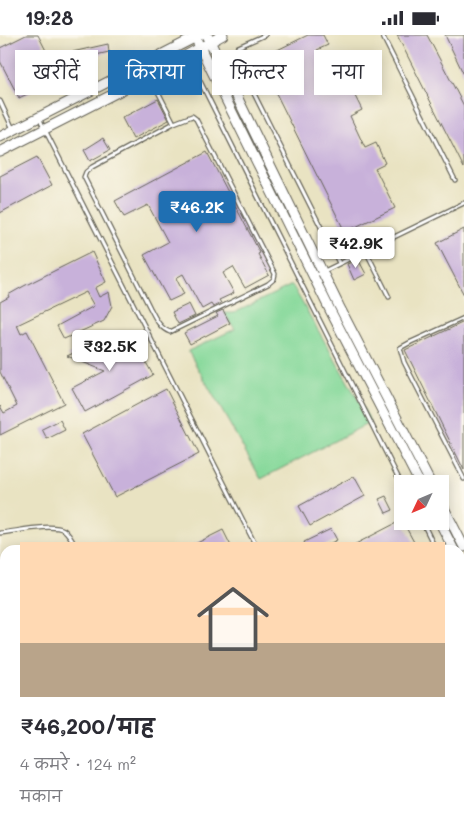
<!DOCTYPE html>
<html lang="hi">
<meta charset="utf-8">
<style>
:root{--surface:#fff;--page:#f7f7f7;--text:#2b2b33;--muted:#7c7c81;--accent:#1f6fb2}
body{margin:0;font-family:Mali,"Playpen Sans Deva",sans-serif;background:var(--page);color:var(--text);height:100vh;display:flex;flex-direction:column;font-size:19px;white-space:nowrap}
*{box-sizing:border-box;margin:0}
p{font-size:16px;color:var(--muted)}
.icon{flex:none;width:28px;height:28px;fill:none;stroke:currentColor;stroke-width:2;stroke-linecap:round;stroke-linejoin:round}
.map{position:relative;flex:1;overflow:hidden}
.sheet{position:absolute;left:0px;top:510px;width:465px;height:276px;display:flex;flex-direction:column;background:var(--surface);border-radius:15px 15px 0 0;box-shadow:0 2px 12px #0003}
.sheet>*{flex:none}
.hud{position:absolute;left:15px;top:15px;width:435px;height:45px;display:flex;gap:10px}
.needle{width:32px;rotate:226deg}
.tools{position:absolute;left:394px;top:440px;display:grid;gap:10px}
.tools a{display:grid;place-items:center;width:55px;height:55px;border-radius:0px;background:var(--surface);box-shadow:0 2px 12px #0003;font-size:25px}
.price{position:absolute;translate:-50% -42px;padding:0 11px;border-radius:5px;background:#fff;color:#222;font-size:16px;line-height:32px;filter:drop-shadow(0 1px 2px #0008)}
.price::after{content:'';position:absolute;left:50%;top:30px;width:15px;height:11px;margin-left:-8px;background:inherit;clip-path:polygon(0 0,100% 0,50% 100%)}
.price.on{background:var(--accent);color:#fff}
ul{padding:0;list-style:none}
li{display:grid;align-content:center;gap:10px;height:265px;padding:0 20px}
li span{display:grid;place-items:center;height:155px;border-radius:0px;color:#555}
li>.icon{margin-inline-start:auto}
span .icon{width:90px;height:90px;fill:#fffc;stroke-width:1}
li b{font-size:21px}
.chip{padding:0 18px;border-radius:0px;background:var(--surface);box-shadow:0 2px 12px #0003;font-size:18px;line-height:45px}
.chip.on{background:var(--accent);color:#fff}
.status{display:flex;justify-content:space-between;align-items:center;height:35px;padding:0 25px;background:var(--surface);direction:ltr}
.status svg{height:14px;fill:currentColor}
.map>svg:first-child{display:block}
.green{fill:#84d899;stroke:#507a5a}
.building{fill:#c8b1da}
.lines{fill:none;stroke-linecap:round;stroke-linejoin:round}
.service-casing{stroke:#646256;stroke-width:5.5}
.tertiary-casing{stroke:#646256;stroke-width:11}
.service{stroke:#fff;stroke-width:3}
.tertiary{stroke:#fff;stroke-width:9}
</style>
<div class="status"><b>19:28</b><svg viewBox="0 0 49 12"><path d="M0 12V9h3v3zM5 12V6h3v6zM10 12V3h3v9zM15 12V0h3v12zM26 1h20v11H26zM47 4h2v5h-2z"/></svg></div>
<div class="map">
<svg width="464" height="786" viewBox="0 0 464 786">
<rect width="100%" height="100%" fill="#fbf7ec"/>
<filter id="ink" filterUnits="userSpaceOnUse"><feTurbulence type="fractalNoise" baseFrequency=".02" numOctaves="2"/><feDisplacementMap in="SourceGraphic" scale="10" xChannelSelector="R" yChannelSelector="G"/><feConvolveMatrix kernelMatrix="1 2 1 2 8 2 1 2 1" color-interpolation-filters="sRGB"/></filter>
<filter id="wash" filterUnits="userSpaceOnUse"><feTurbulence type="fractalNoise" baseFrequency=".0096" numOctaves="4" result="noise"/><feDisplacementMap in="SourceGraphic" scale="20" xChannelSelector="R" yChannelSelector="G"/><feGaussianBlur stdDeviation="1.12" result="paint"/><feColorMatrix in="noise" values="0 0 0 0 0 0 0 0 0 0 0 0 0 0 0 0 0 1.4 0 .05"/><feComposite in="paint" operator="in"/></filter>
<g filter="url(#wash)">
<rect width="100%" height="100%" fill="#e9e3c2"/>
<path class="green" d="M 292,250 L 371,387 L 261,444 L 188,316 L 235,294 L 224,278 L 234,278 Z"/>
<g id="blocks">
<path class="building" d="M 26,0 L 38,0 L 60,43 L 19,63 L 0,26 L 0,13 Z
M 308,0 L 323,0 L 328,10 L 317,15 L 328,37 L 340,31 L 362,75 L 350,81 L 365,113 L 376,108 L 385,128 L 375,133 L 395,173 L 345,197 L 259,24 Z
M 397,0 L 427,0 L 464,71 L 464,133 Z
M 445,0 L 464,0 L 464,40 Z
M 108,9 L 109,17 L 64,27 L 63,19 Z
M 158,64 L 169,85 L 133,104 L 122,83 Z
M 103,103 L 110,115 L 90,126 L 84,115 Z
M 207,117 L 260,218 L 258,219 L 269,240 L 245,253 L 233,232 L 223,238 L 234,258 L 219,265 L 221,268 L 213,272 L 211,269 L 202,274 L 183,239 L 176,243 L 184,259 L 169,266 L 144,220 L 168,207 L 148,170 L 124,182 L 115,166 Z
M 37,122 L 52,150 L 0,178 L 0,141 Z
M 464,194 L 464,260 L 437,208 Z
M 92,217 L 106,247 L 95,253 L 99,262 L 109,257 L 112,271 L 104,286 L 64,304 L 57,291 L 94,271 L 86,257 L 17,290 L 21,299 L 27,296 L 64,368 L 0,400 L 0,371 L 4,378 L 17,371 L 0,337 L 0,267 L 9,262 L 8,260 L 24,251 Z
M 358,224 L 366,239 L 354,245 L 347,229 Z
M 189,269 L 195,281 L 178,289 L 172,277 Z
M 223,275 L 230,288 L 190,309 L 184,298 L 218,281 L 216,278 Z
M 464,287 L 464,435 L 405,315 Z
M 104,304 L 138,313 L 153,340 L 85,377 L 72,353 L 105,336 L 67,321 Z
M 166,354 L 199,419 L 115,462 L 82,399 Z
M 60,385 L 65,395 L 47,404 L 42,394 Z
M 354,441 L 365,461 L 310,491 L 299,471 Z
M 386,461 L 393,475 L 386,478 L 379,464 Z
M 402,485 L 415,509 L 403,515 L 344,515 Z
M 331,494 L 337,505 L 316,515 L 308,515 L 304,507 Z
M 223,495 L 233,515 L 183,515 Z"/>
</g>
</g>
<g filter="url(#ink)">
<use href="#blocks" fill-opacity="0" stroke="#646256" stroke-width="1"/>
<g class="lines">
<defs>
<path id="service" d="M 265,0 L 238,12 L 234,19 L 339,228
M 382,0 L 455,145
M 187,20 L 402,450
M 150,41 L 174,88
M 0,66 L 13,94
M 192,81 L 196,84 L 275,239 L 274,244 L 268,249 L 170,297 C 159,293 155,282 150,273 L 84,142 L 86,137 L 92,132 L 174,88 Z
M 39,83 L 258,515
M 366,216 L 389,262
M 314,241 L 464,168
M 464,283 L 411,307 L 400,313 L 404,327 L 464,444
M 422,486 L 436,515
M 0,498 C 15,497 51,488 64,495 C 70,499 74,509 77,515
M 205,781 L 205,786"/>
<path id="tertiary" d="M 194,0 L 330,275 L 420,449
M 207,0 L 339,271 L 431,449
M 0,102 L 200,0
M 0,117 L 149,41 L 223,0
M 440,465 L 464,512
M 439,486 L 454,515
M 460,527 L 464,535
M 460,556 L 464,554
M 460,571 L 464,569
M 0,700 L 5,700
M 0,717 L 5,717"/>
</defs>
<use href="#service" class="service-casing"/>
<use href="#tertiary" class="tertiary-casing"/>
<use href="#service" class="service"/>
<use href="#tertiary" class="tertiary"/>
</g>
</g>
</svg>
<div class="tools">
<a><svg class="needle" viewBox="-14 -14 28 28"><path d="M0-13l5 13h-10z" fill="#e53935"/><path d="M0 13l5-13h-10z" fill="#7c7c81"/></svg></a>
</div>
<b class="price on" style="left:197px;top:198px">₹46.2K</b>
<b class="price" style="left:356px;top:234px">₹42.9K</b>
<b class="price" style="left:110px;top:337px">₹32.5K</b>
<div class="hud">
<a class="chip">खरीदें</a>
<a class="chip on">किराया</a>
<a class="chip">फ़िल्टर</a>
<a class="chip">नया</a>
</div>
<section class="sheet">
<ul>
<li><span style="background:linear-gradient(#ffd9b3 65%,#b9a48a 0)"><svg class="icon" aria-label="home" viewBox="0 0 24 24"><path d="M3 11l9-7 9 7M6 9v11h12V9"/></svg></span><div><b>₹46,200/माह</b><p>4 कमरे · 124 m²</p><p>मकान</p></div></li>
</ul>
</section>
</div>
